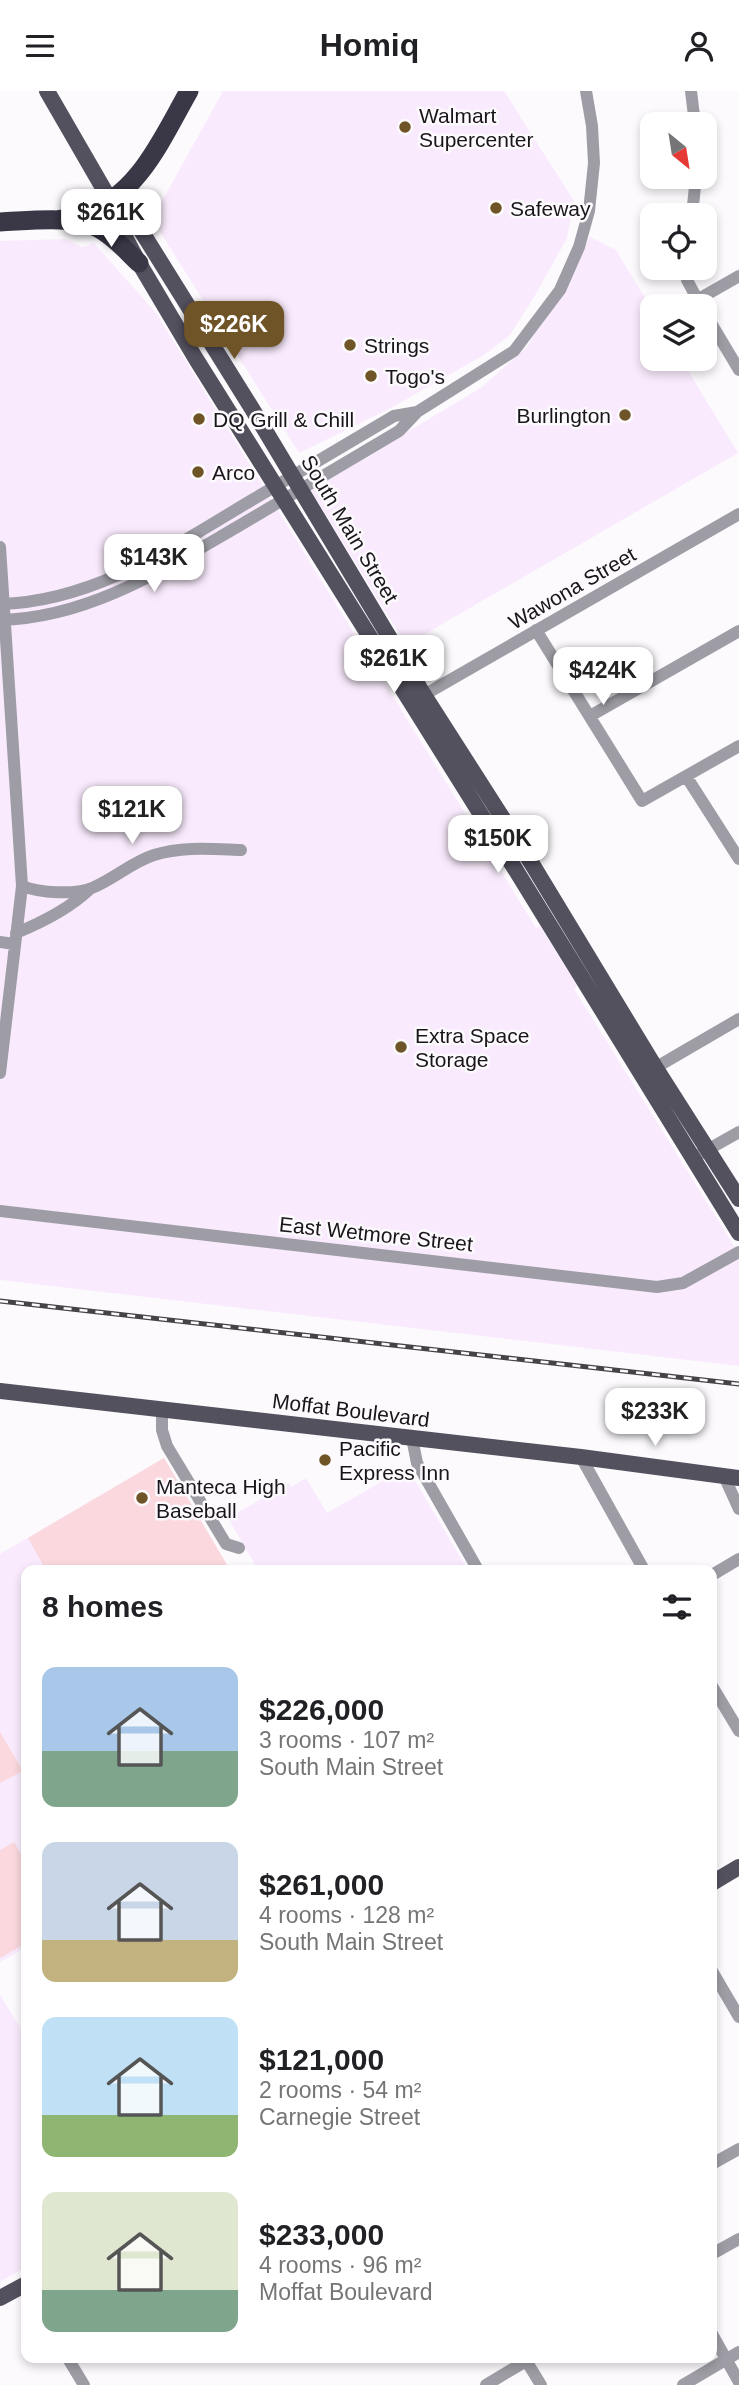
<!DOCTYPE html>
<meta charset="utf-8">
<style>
:root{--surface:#fff;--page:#f6f6f6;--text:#202124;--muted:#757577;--accent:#6e5426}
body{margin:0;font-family:Helvetica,sans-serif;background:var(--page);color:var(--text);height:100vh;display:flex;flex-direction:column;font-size:26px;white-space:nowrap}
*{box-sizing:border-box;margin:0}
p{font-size:23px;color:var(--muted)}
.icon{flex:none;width:38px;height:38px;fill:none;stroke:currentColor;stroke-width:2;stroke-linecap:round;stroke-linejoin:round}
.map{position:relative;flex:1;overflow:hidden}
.side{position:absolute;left:21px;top:1474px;width:696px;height:798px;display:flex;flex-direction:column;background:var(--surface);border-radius:14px;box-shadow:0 4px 10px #0003}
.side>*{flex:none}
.needle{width:46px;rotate:150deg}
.controls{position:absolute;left:640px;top:21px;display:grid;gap:14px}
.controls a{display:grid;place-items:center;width:77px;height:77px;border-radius:14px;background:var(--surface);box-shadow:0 4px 10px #0003;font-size:35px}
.price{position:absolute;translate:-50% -60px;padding:0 16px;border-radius:14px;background:#fff;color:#222;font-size:23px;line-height:46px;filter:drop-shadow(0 2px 4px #0008)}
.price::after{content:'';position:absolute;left:50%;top:42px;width:21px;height:16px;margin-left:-10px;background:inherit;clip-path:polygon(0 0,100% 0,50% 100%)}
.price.current{background:var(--accent);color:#fff}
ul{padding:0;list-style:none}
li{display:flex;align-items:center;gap:21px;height:175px;padding:0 21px}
li span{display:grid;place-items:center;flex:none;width:196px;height:140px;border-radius:14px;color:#555}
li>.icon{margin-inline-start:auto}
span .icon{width:84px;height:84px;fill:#fffc;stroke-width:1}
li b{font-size:30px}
h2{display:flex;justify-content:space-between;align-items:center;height:84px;padding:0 21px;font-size:30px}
header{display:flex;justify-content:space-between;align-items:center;height:91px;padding:0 21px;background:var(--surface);font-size:32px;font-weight:700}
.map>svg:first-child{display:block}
.built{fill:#f9ebfd}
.green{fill:#fad8dd}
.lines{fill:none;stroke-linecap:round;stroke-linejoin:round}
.minor{stroke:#9e9da5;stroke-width:12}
.major{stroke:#54515f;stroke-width:16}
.highway{stroke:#3a3746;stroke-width:19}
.rail-casing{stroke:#464247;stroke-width:5}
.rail{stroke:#fcfafd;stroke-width:2.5;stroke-dasharray:8;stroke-linecap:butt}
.poi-dot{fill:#6e5426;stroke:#fcfafd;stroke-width:2.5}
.labels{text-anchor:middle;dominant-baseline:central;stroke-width:5;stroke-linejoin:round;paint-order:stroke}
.poi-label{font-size:21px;fill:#1a151b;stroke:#fcfafd;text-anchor:start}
.street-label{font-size:21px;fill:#1a151b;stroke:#fcfafd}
</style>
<header><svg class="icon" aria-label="menu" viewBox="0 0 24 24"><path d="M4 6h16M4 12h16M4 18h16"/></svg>Homiq<svg class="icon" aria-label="person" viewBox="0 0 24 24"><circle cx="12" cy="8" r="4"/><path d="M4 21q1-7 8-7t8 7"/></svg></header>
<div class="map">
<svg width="739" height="2294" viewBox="0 0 739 2294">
<rect width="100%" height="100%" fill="#fcfafd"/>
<path class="built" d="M 223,0 L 504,0 L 574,110 L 567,147 L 533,208 L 510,244 L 484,264 L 389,318 L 299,362 L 152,128 Z
M 590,146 L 616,159 L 653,220 L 653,268 L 681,268 L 738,362 L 406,554 L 311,399 L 482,296 L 527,256 Z
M 65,148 L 82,156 L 94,152 L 156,222 L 536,837 L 540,835 L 577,895 L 574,898 L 739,1163 L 739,1275 L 0,1189 L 0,150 Z
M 164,1367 L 230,1479 L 26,1479 L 26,1856 L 0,1871 L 0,1463 Z
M 407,1376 L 468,1479 L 258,1479 L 228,1427 L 289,1392 L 291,1396 L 306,1387 L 327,1422 Z
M 0,1904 L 26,1946 L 26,2176 L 0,2191 Z"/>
<path class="green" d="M 164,1367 L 230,1479 L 46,1479 L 28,1447 Z
M 0,1641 L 23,1680 L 0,1692 Z
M 14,1751 L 26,1772 L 26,1852 L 0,1867 L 0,1759 Z"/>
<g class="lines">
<path class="minor" d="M 691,0 L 695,33
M 692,124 L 696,86
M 685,177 L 687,189 L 701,215
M 697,209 L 739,185
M 705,222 L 739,279
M 0,456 L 22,795 L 0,982
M 0,513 C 93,511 175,455 252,409 C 299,381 346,353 394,325 L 417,321
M 0,529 C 88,527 163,479 237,436 C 291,404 345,372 399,340 L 417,321 L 514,260 L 560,199 L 579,156 L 589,120 L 594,72 L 592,35 L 586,0
M 536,539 L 642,710 L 739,655
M 424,604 L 739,423
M 590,625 L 739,540
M 686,685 L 739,768
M 22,795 C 40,802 74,804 92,797 C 114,788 132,771 154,764 C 182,755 213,758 241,759
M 16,842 C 43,831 69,818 90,798
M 0,851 L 14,853
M 648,981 L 739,928
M 700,1063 L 739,1041
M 0,1120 L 657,1196 L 683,1192 L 739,1161
M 162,1318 L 162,1339 L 167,1355 L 226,1453 L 239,1457
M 412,1347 L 417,1372 L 478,1479
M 581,1366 L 644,1479
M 724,1385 L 739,1418
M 712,1484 L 739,1468
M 712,1595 L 739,1640
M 712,1880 L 739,1926
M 712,2073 L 739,2058
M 712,2163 L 739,2148
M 712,2243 L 739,2291
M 67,2266 L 84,2294
M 524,2266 L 541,2294
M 486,2294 L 526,2270
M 683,2294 L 739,2261"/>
<path class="major" d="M 47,0 L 110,109 L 114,126 L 139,172 L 196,268 L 517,781 L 739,1142
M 110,109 L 127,117 L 251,316 L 424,604 L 532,773 L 655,976 L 739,1108
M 0,1300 L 581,1366 L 739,1387
M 712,1792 L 739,1776
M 0,2207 L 26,2193"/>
<path class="highway" d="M 57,129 C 66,127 75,126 84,123 C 139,104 162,47 189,0
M 0,131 C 28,130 73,124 98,137 C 114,145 126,160 139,172"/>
<defs>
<path id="rail" d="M 0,1210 L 739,1293"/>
</defs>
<use href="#rail" class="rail-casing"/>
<use href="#rail" class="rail"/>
</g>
<g class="poi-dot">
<circle cx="405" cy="36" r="7"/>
<circle cx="496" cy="117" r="7"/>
<circle cx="350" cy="254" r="7"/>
<circle cx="371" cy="285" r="7"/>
<circle cx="625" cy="324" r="7"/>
<circle cx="199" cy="328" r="7"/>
<circle cx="198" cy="381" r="7"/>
<circle cx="401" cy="956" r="7"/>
<circle cx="325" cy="1369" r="7"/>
<circle cx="142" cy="1407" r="7"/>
</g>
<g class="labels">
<g class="poi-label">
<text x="419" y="24">Walmart<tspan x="419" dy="24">Supercenter</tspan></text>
<text x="510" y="117">Safeway</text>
<text x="364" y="254">Strings</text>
<text x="385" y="285">Togo's</text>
<text x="611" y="324" text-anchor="end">Burlington</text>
<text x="213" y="328">DQ Grill &amp; Chill</text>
<text x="212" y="381">Arco</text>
<text x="415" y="944">Extra Space<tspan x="415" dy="24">Storage</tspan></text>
<text x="339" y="1357">Pacific<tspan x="339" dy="24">Express Inn</tspan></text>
<text x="156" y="1395">Manteca High<tspan x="156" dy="24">Baseball</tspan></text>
</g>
<g class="street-label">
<text transform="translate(350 438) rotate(59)">South Main Street</text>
<text transform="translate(572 497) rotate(-30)">Wawona Street</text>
<text transform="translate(376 1143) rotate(6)">East Wetmore Street</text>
<text transform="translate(351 1319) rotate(7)">Moffat Boulevard</text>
</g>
</g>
</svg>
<div class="controls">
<a><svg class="needle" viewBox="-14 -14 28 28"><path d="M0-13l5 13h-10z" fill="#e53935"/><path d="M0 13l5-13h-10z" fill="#757577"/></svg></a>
<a><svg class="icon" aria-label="locate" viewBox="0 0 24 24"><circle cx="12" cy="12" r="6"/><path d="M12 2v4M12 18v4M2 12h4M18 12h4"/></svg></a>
<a><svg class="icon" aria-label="layers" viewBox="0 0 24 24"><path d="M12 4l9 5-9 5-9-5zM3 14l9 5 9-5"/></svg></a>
</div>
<b class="price" style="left:111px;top:158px">$261K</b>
<b class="price current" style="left:234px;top:270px">$226K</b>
<b class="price" style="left:154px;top:503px">$143K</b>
<b class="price" style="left:394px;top:604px">$261K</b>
<b class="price" style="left:603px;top:616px">$424K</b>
<b class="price" style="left:132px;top:755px">$121K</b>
<b class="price" style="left:498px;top:784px">$150K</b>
<b class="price" style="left:655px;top:1357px">$233K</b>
<section class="side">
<h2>8 homes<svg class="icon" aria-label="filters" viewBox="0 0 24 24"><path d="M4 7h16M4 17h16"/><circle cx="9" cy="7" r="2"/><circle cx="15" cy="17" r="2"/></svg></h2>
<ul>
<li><span style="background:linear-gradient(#a9c7e8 60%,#7fa58c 0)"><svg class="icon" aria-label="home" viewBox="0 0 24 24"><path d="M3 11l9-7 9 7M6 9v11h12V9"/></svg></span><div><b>$226,000</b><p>3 rooms · 107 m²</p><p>South Main Street</p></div></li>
<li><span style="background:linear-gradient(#c9d6e8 70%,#c2b280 0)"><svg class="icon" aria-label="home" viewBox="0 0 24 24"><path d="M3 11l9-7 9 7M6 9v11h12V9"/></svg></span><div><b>$261,000</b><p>4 rooms · 128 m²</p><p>South Main Street</p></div></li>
<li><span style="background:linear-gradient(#bfe0f5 70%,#8fb573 0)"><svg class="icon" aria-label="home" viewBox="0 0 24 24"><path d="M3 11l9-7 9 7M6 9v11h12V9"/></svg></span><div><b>$121,000</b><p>2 rooms · 54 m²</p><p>Carnegie Street</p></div></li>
<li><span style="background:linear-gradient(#dfe7d0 70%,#7fa58c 0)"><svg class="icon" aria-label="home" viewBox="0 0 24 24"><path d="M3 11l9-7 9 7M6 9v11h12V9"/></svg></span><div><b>$233,000</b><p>4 rooms · 96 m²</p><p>Moffat Boulevard</p></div></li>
</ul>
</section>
</div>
